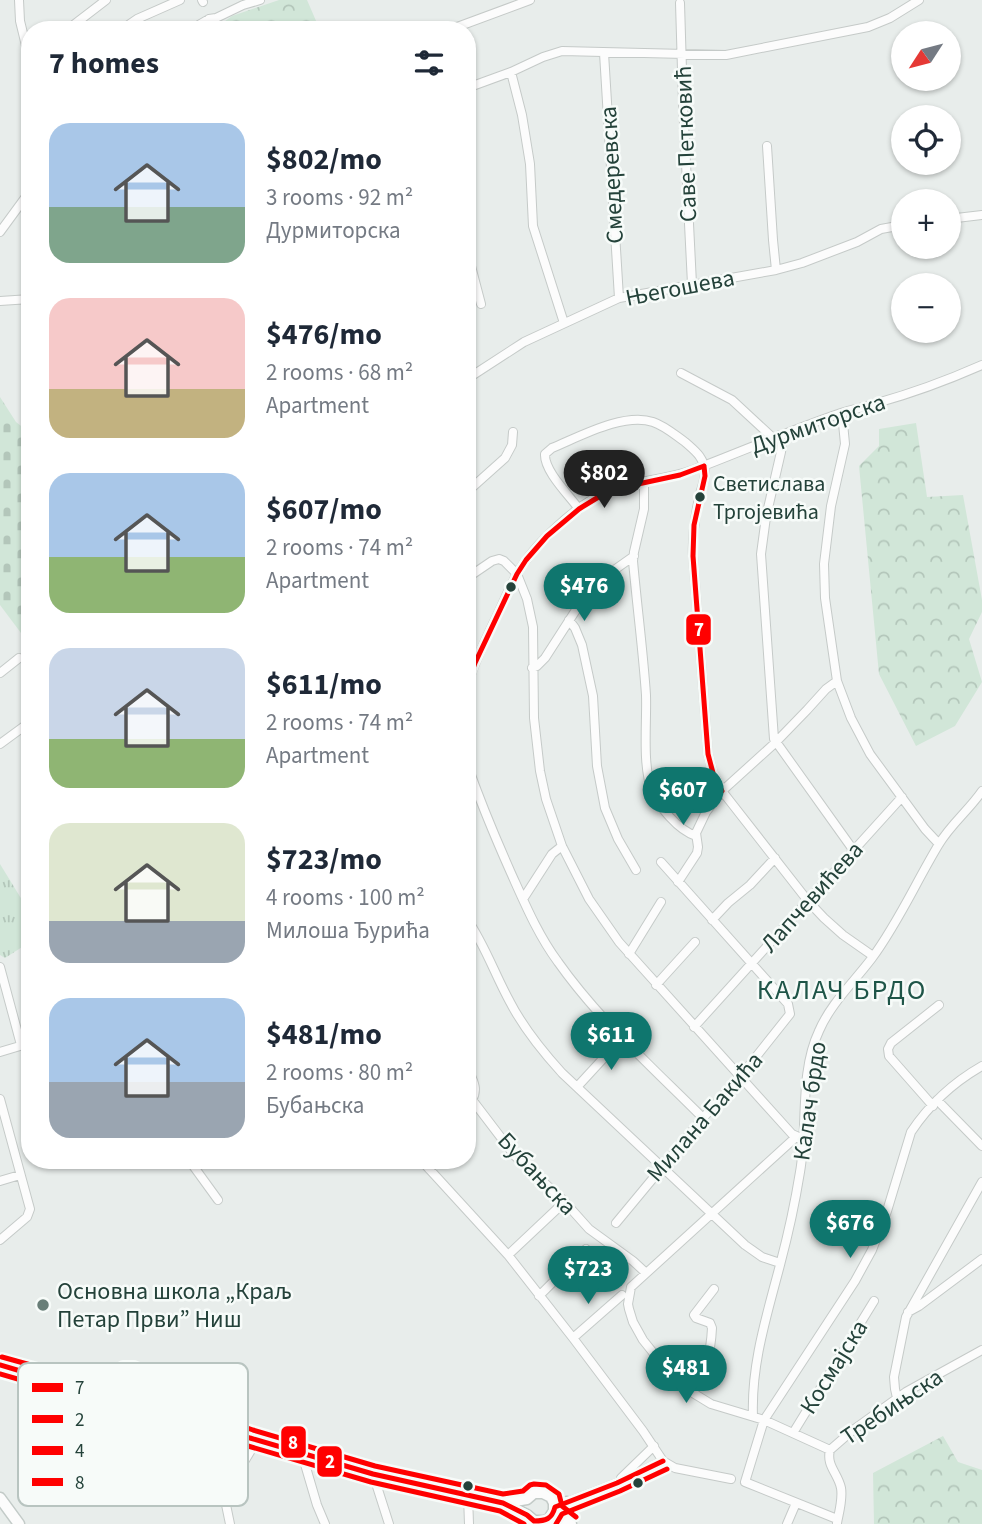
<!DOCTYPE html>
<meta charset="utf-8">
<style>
:root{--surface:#fff;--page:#f2f2f3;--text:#1f2937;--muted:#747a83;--accent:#0f766e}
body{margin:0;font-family:"Source Sans 3",sans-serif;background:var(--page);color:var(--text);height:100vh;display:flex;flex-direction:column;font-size:26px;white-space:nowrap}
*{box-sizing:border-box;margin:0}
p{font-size:23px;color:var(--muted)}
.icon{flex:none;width:38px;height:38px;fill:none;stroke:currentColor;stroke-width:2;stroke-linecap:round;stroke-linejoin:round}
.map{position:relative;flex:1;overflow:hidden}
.sheet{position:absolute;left:21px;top:21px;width:455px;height:1148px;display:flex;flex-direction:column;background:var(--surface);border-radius:28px;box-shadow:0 2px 5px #0004}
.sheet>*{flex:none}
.needle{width:46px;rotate:234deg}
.tools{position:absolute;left:891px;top:21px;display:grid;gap:14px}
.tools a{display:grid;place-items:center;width:70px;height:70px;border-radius:50%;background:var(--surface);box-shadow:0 2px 5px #0004;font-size:35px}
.price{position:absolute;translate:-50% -60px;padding:0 16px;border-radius:24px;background:var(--accent);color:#fff;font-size:23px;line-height:46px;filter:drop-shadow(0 2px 4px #0008)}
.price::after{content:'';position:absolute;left:50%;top:42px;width:21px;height:16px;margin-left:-10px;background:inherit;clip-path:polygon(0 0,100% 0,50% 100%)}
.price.current{background:#222;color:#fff}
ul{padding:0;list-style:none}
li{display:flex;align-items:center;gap:21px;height:175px;padding:0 28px}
li span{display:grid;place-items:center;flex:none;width:196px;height:140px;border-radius:21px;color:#555}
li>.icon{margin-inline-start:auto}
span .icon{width:84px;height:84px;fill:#fffc;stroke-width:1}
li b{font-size:30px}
h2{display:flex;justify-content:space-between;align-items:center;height:84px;padding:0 28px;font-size:30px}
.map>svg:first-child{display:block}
.grass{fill:url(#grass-tufts)}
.forest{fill:url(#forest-crowns)}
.cemetery{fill:url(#cemetery-stones)}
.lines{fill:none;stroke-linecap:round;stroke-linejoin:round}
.street-casing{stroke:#c5cac8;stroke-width:10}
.secondary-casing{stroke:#c3cbc8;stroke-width:13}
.street{stroke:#fcfcfc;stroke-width:8}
.secondary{stroke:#fcfcfc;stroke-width:10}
.bus-1-casing{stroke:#f7fbf9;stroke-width:10}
.bus-2-casing{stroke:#f7fbf9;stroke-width:10}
.bus-3-casing{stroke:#f7fbf9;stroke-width:10}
.bus-4-casing{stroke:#f7fbf9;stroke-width:10}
.bus-1{stroke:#f00;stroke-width:5}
.bus-2{stroke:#f00;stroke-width:5}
.bus-3{stroke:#f00;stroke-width:5}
.bus-4{stroke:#f00;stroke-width:5}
.bus-dot{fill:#24423a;stroke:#f7fbf9;stroke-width:2.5}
.poi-dot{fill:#697e78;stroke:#f7fbf9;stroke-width:2.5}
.labels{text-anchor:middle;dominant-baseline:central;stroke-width:5;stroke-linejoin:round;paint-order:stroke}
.bus-label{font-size:22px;fill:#24423a;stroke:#f7fbf9;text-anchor:start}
.street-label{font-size:24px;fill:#24423a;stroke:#f7fbf9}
.poi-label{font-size:24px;fill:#24423a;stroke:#f7fbf9;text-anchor:start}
.quarter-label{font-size:28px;letter-spacing:2px;fill:#1f5548;stroke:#f7fbf9}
.key{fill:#f7fbf9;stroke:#b8c4c0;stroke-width:2}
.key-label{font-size:19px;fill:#24423a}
.line-badge{stroke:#f7fbf9;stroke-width:2.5}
.badge-label{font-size:19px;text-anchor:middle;font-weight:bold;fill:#fff}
</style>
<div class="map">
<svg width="982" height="1524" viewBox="0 0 982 1524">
<defs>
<pattern id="grass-tufts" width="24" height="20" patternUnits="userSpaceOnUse" patternTransform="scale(1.75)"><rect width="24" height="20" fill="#d1e6d8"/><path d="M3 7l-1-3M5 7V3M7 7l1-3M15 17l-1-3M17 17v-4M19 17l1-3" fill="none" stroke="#b3c6ba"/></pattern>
<pattern id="forest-crowns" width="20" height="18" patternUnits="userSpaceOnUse" patternTransform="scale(1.75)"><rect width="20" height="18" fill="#d1e6d8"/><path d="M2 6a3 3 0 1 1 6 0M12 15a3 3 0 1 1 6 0" fill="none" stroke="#b3c6ba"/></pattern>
<pattern id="cemetery-stones" width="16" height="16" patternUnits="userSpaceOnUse" patternTransform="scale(1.75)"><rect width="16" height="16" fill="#d1e6d8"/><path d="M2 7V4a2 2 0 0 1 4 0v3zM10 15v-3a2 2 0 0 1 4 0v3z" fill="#b3c6ba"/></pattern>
</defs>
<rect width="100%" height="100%" fill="#e8edeb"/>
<path class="grass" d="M 0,864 L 30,913 L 30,942 L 5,958 L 0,955 Z"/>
<path class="forest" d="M 279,0 L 307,0 L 320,30 L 218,30 L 217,27 L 232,16 Z
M 916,423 L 927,497 L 963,495 L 982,600 L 982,612 L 969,639 L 982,682 L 955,726 L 916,746 L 879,674 L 859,466 L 879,446 L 879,429 Z
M 943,1436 L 958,1462 L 982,1470 L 982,1524 L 874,1524 L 873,1473 Z"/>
<path class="cemetery" d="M 0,397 L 16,422 L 30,433 L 30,645 L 0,605 Z"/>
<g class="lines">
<defs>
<path id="street" d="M 19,0 L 20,21 L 30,62
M 202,0 L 203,2
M 680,3 L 683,103 L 692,284
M 67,30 L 106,0
M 121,30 L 137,19 L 180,0
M 190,30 L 209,19 L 216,18 L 243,5 L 260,0
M 208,30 L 209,19
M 449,30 L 530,0
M 604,53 L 619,298
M 511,72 L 522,115 L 530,164 L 533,226 L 564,323
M 467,88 L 511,72 L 543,57 L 562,51 L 726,55 L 868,27 L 890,18 L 919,0
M 767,146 L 773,240 L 776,270
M 948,219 L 982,215
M 0,232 L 30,191
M 467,251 L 481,304
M 0,301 L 30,299
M 681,373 L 732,400 L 773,438
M 467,379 L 524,342 L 619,298 L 776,270 L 802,263 L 857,242 L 881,229 L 903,225
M 842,413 L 845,444 L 831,506 L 824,564 L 825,598 L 837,681 L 851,718 L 870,754 L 925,829 L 939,844
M 780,435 L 782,445 L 781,452 L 766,517 L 761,554 L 774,739 L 854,851
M 644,482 L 644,509 L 634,552 L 633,561 C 637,606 643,650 646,695 C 647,722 642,766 652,790 C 659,807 678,830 696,836
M 467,492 L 505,458 L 512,445 L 513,432
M 579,509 C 569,495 544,471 545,454 L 552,448 C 579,437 624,412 653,422 C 665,426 675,435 685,442 C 695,451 704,457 705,472 C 705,481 701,489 699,498 C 695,517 692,536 693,556 L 708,754 L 713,773 L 722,791 L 808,901 L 824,918 L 843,935 L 873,956
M 467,578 L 492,561 L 499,559 L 504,561 L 517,574 L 527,599 L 533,627 L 534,718 L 540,771 L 546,799 L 562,846 L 589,899 L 619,942 L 792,1134 L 803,1139
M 569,620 L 575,628 L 582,645 L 593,696 L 597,766 L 605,808 L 618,839 L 636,870
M 532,668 L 537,666 L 545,658 L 583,599 L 610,573 L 634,556
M 0,673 L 19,658
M 467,686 C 474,663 484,643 494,622 C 502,606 508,590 517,574 C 534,544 578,503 611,490 C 637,480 666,480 693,470 C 743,451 791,430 841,413 C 853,409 865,407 877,403 C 913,393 948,380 982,365
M 0,744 L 30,722
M 467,764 C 480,801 495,837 511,873 C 525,904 538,935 558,962 C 599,1020 653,1068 703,1118
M 678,882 L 697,853 L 698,847 L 696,833 L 706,812 L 722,791 L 775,743 L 807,710 L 826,689 L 837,681
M 523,899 L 552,854 L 562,846
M 467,919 C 485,945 495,975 510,1002 C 524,1029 542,1051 562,1073 L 745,1245 L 762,1257 L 780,1263
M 712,920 L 728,903 L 750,885 L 775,858
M 629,954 L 661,902
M 0,967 L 21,1045
M 656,985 L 695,942
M 694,1027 L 902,797
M 0,1052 L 30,1043
M 467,1067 C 472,1079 479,1088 472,1100
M 577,1087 L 623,1037
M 467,1093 L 515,1156 L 563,1200 L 589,1229 L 633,1261 L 646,1273
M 0,1099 L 30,1209 L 27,1217 L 0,1240
M 937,1100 L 982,1146
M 933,1106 L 889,1056 L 888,1049 L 891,1043 L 939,1005
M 467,1135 L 468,1135
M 796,1137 L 631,1287 L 628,1304 L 629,1309 L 633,1322 L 643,1340 L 663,1365 L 693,1393 L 711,1404 L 764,1420 L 830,1450
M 189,1160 L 218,1200
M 421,1160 L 508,1255 L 573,1338 L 643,1431 L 663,1461 L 675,1468 L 731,1479
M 429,1169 L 439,1160
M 0,1181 L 20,1175
M 616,1223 L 703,1118 L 740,1077 L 790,1014 L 788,1004 L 661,862
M 508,1255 L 558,1208
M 539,1296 L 586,1249
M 908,1312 L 919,1306 L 982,1259
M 573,1338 L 622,1295
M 693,1393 C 705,1374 711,1350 712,1328 L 710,1323 L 696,1318 L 694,1315 L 714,1289
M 897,1398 L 895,1389 L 894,1377 L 906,1317 L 982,1182
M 753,1416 C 751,1364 767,1315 780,1265 C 788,1235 795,1203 800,1172 C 808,1127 799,1073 819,1031 C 831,1003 854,982 872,958 C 898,923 916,882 939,844 C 951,824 969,810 982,791
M 793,1433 L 874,1301
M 302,1454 L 317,1505 L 325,1524
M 373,1474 L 389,1524
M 621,1478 L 654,1446
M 468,1495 L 469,1524
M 555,1507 L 617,1483 L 663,1461
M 837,1519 L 745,1482 L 764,1420 L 855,1281 L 872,1250 L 887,1211 L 911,1132 C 929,1105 954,1082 982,1066
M 837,1523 C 839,1512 843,1499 841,1488 C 838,1473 826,1466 830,1450 L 853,1430 L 906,1392 L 982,1350
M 230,1524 L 224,1495 L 250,1452 L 254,1440
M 787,1524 L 796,1503"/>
<path id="secondary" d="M 0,1365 L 54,1381 L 87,1387 L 113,1394
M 87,1387 L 115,1380 L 119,1376 L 125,1373 L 132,1372 L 142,1378 L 146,1388 L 164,1404 L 199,1420 L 250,1438 L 373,1474 L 503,1503 L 527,1515 L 534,1521 L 544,1521 L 549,1519 L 571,1524
M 112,1390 L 115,1398 L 124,1405 L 132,1405 L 140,1402 L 164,1404
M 0,1498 L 19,1524
M 503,1503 L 527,1499 L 534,1493 L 543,1493 L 551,1497 L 554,1503 L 554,1511 L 549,1519
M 566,1520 L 565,1511 L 567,1502"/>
</defs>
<use href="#street" class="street-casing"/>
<use href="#secondary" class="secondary-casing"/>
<use href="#street" class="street"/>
<use href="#secondary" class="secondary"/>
<defs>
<path id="bus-1" d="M 704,466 L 705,476 L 694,525 L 693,556 L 708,754 L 713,773 L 722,791
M 467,685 L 475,663 L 517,574 L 526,560 L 547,536 L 579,509 L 610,490 L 680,475 L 704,466"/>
<path id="bus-2" d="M 0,1365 L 54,1381 L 87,1387 L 115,1380 L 125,1373 L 132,1372 L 142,1378 L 146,1388 L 164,1404 L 199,1420 L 250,1438 L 373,1474 L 503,1503 L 527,1515 L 534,1521 C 546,1521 552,1519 555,1507 L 617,1483 L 663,1461
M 83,1386 L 113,1394 L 117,1400 L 123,1405 L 150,1402 L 172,1407"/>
<path id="bus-3" d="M 0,1374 L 52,1389 L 86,1396 L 118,1388 L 130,1381 L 135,1384 L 140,1394 L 159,1411 L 196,1428 L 248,1446 L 371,1482 L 500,1511 L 524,1524
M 81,1394 L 107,1402 L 114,1410 L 121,1413 L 146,1411 L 169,1415
M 556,1524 L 562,1514 L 620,1491 L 667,1469"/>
<path id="bus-4" d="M 2,1357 L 56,1372 L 89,1378 L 115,1386 L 126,1396 L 140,1393 L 166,1396 L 202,1412 L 253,1430 L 375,1466 L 503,1494 L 523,1491 L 530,1485 L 534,1484 L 546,1485 L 559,1494 L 562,1506 L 576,1517
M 84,1378 L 104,1375 L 123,1365 L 134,1365 L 144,1369 L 154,1385 L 174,1399"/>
</defs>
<use href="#bus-1" class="bus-1-casing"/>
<use href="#bus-2" class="bus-2-casing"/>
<use href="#bus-3" class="bus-3-casing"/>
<use href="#bus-4" class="bus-4-casing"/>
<use href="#bus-1" class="bus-1"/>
<use href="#bus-2" class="bus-2"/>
<use href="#bus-3" class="bus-3"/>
<use href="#bus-4" class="bus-4"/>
</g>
<g class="bus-dot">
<circle cx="700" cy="497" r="6"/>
<circle cx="511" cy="587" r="6"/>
<circle cx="638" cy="1483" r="6"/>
<circle cx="468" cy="1486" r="6"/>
</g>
<circle class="poi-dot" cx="43" cy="1305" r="7"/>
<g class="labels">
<g class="bus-label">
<text x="713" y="484">Светислава<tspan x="713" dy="28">Тргојевића</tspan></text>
</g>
<g class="street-label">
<text transform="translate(686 144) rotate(-92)">Саве Петковић</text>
<text transform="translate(612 175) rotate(-93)">Смедеревска</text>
<text transform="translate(680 288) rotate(-11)">Његошева</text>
<text transform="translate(818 424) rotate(-19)">Дурмиторска</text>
<text transform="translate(812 897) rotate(-48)">Лапчевићева</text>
<text transform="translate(810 1101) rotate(-82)">Калач брдо</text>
<text transform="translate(705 1117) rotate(-49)">Милана Бакића</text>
<text transform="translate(537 1174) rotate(47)">Бубањска</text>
<text transform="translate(834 1367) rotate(-58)">Космајска</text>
<text transform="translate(892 1407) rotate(-34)">Требињска</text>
</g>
<g class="poi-label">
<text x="57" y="1291">Основна школа „Краљ<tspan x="57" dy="28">Петар Први” Ниш</tspan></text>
</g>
<g class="quarter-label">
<text x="842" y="990">КАЛАЧ БРДО</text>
</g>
</g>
<rect x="18" y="1363" width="230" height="143" rx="10" class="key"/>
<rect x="32" y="1383" width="31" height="9" fill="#f00"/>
<rect x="32" y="1415" width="31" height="8" fill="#f00"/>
<rect x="32" y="1446" width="31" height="9" fill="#f00"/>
<rect x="32" y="1478" width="31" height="8" fill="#f00"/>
<g class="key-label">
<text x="75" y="1394">7</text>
<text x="75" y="1426">2</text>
<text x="75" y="1457">4</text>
<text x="75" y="1489">8</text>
</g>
<g class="line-badge">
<rect x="685" y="613" width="27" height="33" rx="7" fill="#f00"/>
<rect x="280" y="1425" width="27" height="34" rx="7" fill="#f00"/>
<rect x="316" y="1445" width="27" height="33" rx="7" fill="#f00"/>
</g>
<g class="badge-label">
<text x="699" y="636">7</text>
<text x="293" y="1449">8</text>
<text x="330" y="1468">2</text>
</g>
</svg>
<div class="tools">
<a><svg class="needle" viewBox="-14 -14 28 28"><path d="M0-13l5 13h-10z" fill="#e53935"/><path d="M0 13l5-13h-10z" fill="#747a83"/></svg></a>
<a><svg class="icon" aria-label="locate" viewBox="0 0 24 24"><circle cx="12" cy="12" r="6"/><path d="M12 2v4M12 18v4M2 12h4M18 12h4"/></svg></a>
<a>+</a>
<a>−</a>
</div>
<b class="price current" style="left:604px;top:510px">$802</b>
<b class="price" style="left:584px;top:623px">$476</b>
<b class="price" style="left:683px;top:827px">$607</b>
<b class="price" style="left:611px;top:1072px">$611</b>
<b class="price" style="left:850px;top:1260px">$676</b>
<b class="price" style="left:588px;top:1306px">$723</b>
<b class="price" style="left:686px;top:1405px">$481</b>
<section class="sheet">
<h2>7 homes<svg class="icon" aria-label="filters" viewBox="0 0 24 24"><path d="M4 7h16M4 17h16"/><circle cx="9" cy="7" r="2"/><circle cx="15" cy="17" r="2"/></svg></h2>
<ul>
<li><span style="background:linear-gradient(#a9c7e8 60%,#7fa58c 0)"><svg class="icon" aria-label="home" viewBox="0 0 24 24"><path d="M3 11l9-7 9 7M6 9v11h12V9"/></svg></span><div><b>$802/mo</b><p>3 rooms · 92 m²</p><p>Дурмиторска</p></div></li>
<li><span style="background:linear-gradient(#f6c9c9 65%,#c2b280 0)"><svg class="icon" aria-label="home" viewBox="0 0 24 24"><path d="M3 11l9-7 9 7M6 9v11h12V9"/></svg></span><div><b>$476/mo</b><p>2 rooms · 68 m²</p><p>Apartment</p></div></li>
<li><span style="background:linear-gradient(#a9c7e8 60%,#8fb573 0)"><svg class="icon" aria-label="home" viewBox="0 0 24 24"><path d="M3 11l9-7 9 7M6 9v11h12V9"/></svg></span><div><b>$607/mo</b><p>2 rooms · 74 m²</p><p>Apartment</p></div></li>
<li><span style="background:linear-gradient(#c9d6e8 65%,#8fb573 0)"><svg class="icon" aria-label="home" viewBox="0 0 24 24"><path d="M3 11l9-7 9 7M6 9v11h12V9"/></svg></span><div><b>$611/mo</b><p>2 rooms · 74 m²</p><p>Apartment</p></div></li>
<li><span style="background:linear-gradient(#dfe7d0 70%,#9aa5b1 0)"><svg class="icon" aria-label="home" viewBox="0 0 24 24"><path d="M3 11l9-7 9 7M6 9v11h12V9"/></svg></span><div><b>$723/mo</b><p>4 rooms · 100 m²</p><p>Милоша Ђурића</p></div></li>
<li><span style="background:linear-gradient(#a9c7e8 60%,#9aa5b1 0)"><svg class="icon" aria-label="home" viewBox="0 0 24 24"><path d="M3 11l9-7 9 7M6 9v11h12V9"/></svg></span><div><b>$481/mo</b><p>2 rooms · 80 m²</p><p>Бубањска</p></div></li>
</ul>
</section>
</div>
